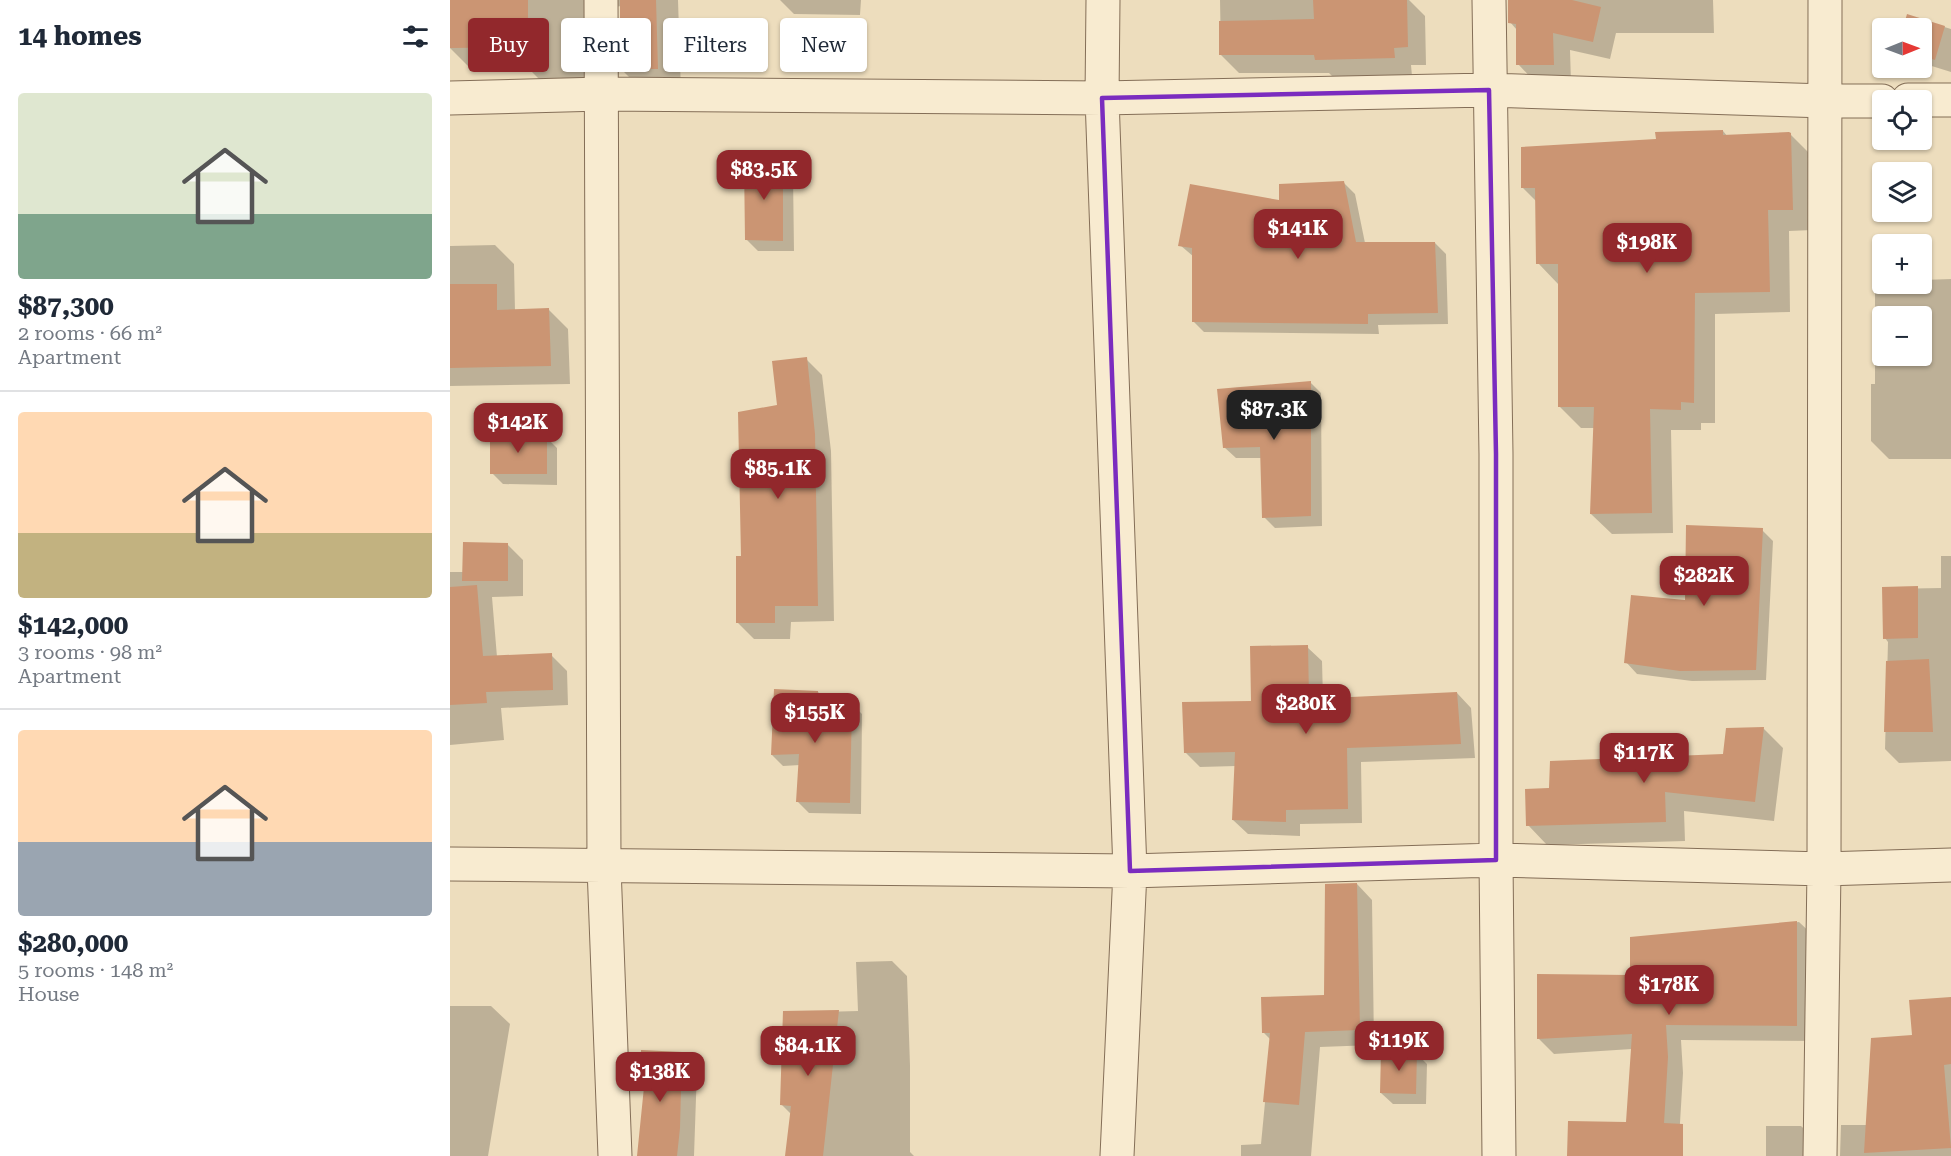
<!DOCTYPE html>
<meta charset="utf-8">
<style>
:root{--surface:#fff;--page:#f2f2f3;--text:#1f2937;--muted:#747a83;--line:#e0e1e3;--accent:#92282c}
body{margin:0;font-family:"Roboto Serif",serif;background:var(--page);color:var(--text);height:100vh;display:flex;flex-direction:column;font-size:22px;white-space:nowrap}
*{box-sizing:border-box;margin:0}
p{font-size:20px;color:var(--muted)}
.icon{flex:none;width:33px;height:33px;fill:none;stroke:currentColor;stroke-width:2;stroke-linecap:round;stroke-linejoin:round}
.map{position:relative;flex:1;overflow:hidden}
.details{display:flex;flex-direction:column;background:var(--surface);width:450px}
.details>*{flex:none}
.top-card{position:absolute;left:18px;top:18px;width:570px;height:54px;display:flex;gap:12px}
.needle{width:39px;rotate:89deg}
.tools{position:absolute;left:1422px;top:18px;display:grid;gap:12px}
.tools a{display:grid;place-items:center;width:60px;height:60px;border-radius:6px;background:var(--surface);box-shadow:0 2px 4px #0004;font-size:30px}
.price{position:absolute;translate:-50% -51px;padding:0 14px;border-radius:12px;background:var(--accent);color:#fff;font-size:20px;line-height:39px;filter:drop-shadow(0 2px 3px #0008)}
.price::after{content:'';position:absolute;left:50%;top:36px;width:18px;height:14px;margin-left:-9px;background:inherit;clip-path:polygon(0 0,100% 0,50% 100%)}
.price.active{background:#222;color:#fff}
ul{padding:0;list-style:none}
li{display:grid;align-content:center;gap:12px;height:318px;padding:0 18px}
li+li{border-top:2px solid var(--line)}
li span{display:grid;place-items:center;height:186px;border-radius:6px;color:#555}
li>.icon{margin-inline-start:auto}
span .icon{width:108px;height:108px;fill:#fffc;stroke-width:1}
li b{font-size:26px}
h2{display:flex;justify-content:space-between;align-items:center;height:72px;padding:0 18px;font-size:26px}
.pill{padding:0 21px;border-radius:6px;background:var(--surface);box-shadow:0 2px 4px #0004;font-size:21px;line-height:54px}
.pill.active{background:var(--accent);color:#fff}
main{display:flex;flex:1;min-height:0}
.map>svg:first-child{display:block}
.shadow{fill:#0003;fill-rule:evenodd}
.building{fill:#cb9573}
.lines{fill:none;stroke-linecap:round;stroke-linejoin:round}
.street-casing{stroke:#846e57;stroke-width:35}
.street{stroke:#f8ebd0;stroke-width:33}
.marked{fill:none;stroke:#7b2cbf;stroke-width:4.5;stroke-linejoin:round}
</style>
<main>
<section class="details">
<h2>14 homes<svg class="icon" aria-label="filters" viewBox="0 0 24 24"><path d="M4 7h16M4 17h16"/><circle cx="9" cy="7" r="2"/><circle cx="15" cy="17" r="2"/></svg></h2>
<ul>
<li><span style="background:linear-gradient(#dfe7d0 65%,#7fa58c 0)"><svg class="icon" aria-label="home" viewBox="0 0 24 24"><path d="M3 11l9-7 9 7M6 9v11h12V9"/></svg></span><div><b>$87,300</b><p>2 rooms · 66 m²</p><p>Apartment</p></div></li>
<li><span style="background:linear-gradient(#ffd9b3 65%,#c2b280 0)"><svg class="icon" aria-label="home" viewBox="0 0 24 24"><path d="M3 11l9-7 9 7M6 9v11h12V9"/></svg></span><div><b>$142,000</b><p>3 rooms · 98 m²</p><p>Apartment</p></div></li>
<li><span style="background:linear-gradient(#ffd9b3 60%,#9aa5b1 0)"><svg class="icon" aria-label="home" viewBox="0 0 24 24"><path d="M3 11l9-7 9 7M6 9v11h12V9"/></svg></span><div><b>$280,000</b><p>5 rooms · 148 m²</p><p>House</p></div></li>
</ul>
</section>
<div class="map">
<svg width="1501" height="1156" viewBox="0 0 1501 1156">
<rect width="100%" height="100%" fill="#edddbd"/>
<path class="shadow" d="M 0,0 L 228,0 L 231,92 L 195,93 L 171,69 L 171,6 L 165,7 L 156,88 L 97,87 L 80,70 L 23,71 L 0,48 Z
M 330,0 L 411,0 L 410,15 L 344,14 Z
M 770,0 L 959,0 L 975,16 L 976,65 L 961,65 L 962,76 L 884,78 L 879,73 L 789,73 L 771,55 Z
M 1059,0 L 1263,0 L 1264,33 L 1166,33 L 1160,59 L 1120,50 L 1121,82 L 1085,82 L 1068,64 L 1067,30 L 1060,22 Z
M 1458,16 L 1501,29 L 1501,72 L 1472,63 L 1472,28 L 1454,28 Z
M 1273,131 L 1278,137 L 1340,134 L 1362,156 L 1363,230 L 1339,231 L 1340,312 L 1265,314 L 1265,423 L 1251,423 L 1251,430 L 1221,430 L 1223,533 L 1162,534 L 1141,514 L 1145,428 L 1131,428 L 1110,407 L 1109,285 L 1088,263 L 1087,202 L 1073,188 L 1207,141 Z
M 332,163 L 343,174 L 344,251 L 308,251 L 297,240 Z
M 893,182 L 905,194 L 915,243 L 985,243 L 996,254 L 998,324 L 928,325 L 929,334 L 754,332 L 743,321 L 744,257 L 730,245 L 831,201 Z
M 45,245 L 64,264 L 65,311 L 99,310 L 118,329 L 120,384 L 0,386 L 0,246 Z
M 1501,279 L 1501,459 L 1439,459 L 1421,441 L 1421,384 L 1425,384 L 1425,282 L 1472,284 L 1472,280 ZM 1432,316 L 1472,316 L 1472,356 L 1432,356 Z
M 356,359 L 372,375 L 381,451 L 384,621 L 341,622 L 340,639 L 304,639 L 288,623 L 293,557 Z
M 860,382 L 871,393 L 872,526 L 825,528 L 814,517 L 811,458 L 786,458 L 774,447 Z
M 96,437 L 107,448 L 107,485 L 53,484 L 42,473 Z
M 1312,530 L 1323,541 L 1316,680 L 1242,681 L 1187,674 L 1176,662 Z
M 57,544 L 73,560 L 73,596 L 42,597 L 47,657 L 101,655 L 117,671 L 118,705 L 51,708 L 54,740 L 0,745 L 0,572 L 14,572 Z
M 1491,556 L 1501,556 L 1501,761 L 1449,763 L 1435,749 L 1438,642 L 1435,638 L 1434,589 L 1491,588 Z
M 857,647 L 872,661 L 873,699 L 1007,693 L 1021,708 L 1025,758 L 911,762 L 912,823 L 850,824 L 850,836 L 798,834 L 783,820 L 786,766 L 750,767 L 735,752 L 803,702 Z
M 368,692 L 379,703 L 401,703 L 412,714 L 411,814 L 359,813 L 348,802 L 350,765 L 333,766 L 322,755 Z
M 1313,728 L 1333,748 L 1324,821 L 1234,811 L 1235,841 L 1097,845 L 1078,825 L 1101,789 L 1274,755 Z
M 907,884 L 922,900 L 924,1045 L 870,1047 L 861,1156 L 791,1156 L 791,1145 L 811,1144 L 821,1040 L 814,1033 L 875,996 Z
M 1349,922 L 1365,937 L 1367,1041 L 1231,1040 L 1233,1073 L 1228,1156 L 1118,1156 L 1177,1131 L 1182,1049 L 1104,1054 L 1088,1038 L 1182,976 L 1181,939 Z
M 442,961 L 457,976 L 460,1065 L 460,1152 L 464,1156 L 337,1156 L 341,1114 L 332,1105 L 334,1013 L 408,1011 L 406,962 Z
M 1501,998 L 1501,1156 L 1390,1156 L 1391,1125 L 1417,1125 L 1464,1037 L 1461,1001 Z
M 0,1006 L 41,1006 L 60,1024 L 38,1156 L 0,1156 Z
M 231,1053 L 247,1069 L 244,1156 L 188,1156 L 195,1090 L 191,1086 Z
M 966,1053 L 977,1064 L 976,1104 L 943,1104 L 931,1093 Z
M 1316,1126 L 1351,1126 L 1371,1145 L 1370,1156 L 1316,1156 Z"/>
<path class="building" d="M 0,0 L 78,0 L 78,47 L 0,48 Z
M 170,0 L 206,0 L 208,69 L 170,69 Z
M 863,0 L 957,0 L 958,47 L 944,48 L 945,58 L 865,60 L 864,55 L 769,55 L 769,21 L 864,19 Z
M 1058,0 L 1122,0 L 1151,7 L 1143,42 L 1103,33 L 1104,65 L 1066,65 L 1066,24 L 1058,23 Z
M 1457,14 L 1495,26 L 1485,60 L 1472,56 L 1472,28 L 1453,28 Z
M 1273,130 L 1273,135 L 1339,132 L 1341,133 L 1343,210 L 1318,210 L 1320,292 L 1245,293 L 1244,403 L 1231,402 L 1231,410 L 1200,409 L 1202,513 L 1140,514 L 1144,407 L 1108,407 L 1108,264 L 1086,264 L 1085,188 L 1071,188 L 1071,147 L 1206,139 L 1205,132 Z
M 294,161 L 333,162 L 333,241 L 295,240 Z
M 894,181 L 906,242 L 985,242 L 988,313 L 918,314 L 918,324 L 742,322 L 742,248 L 728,246 L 740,184 L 829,200 L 829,184 Z
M 0,284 L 47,284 L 47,310 L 99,308 L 101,366 L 0,368 Z
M 357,357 L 365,434 L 368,606 L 325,606 L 325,623 L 286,623 L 286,556 L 291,556 L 288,412 L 327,405 L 322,361 Z
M 861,381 L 861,516 L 812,518 L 810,447 L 773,448 L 767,389 Z
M 40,435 L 97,435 L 97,474 L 40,474 Z
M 1236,525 L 1313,528 L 1306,670 L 1230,671 L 1174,663 L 1181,595 L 1235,600 Z
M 13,542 L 58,543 L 58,581 L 12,581 Z
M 27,585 L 33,656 L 102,653 L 103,690 L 36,692 L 37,703 L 0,705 L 0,587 Z
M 1468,586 L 1468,638 L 1433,639 L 1432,587 Z
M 858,645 L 859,699 L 1007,692 L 1011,744 L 897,748 L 898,809 L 836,810 L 836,822 L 782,820 L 785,752 L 734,753 L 732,702 L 801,701 L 800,646 Z
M 1479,659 L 1483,732 L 1434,732 L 1436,661 Z
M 324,689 L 368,691 L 368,702 L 402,702 L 400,803 L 346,802 L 349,754 L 321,755 Z
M 1314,727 L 1305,802 L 1215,792 L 1216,822 L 1076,826 L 1075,789 L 1099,788 L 1100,761 L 1273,754 L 1276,728 Z
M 907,883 L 910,1030 L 855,1032 L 849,1105 L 813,1102 L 820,1033 L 812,1033 L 811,997 L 874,995 L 875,884 Z
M 1347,921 L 1347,1026 L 1216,1025 L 1218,1057 L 1214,1123 L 1233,1124 L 1233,1156 L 1117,1156 L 1118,1121 L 1176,1122 L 1182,1034 L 1087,1039 L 1087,974 L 1180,975 L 1180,937 Z
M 1501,997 L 1501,1064 L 1494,1065 L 1501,1148 L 1414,1153 L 1421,1038 L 1462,1035 L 1459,1000 Z
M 389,1010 L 373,1156 L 335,1156 L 341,1106 L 330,1105 L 333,1011 Z
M 191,1050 L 232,1052 L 230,1128 L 227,1156 L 187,1156 L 194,1087 L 190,1086 Z
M 931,1051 L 967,1051 L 966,1094 L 930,1093 Z"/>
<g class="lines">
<defs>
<path id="street" d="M 151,0 L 154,867 L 165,1156
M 653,0 L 652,98 L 680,871 L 667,1156
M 1039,0 L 1046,454 L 1046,860 L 1049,1156
M 0,98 L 152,94 L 652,98 L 1039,90 L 1376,101 L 1432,101
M 1458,100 L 1501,100
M 0,864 L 680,871 L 1046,860 L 1374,869 L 1501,865
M 1370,1156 L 1374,869 L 1375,0"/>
</defs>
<use href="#street" class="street-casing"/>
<use href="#street" class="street"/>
</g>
<path class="marked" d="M 1039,90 L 1046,454 L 1046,860 L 680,871 L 652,98 Z"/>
</svg>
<div class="tools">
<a><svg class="needle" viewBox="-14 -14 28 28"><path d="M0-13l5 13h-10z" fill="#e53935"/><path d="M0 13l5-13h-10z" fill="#747a83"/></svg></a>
<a><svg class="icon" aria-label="locate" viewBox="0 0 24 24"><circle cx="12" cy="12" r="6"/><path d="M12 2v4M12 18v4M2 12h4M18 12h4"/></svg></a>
<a><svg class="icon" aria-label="layers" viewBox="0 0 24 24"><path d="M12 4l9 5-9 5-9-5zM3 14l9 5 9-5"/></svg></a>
<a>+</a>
<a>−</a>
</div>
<b class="price" style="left:314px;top:201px">$83.5K</b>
<b class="price" style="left:848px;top:260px">$141K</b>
<b class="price" style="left:1197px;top:274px">$198K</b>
<b class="price active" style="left:824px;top:441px">$87.3K</b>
<b class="price" style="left:68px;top:454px">$142K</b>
<b class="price" style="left:328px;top:500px">$85.1K</b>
<b class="price" style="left:1254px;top:607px">$282K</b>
<b class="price" style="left:856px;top:735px">$280K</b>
<b class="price" style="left:365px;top:744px">$155K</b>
<b class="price" style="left:1194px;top:784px">$117K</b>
<b class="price" style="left:1219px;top:1016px">$178K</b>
<b class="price" style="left:949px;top:1072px">$119K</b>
<b class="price" style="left:358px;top:1077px">$84.1K</b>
<b class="price" style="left:210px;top:1103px">$138K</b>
<div class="top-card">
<a class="pill active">Buy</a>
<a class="pill">Rent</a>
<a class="pill">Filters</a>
<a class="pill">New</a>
</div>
</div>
</main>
